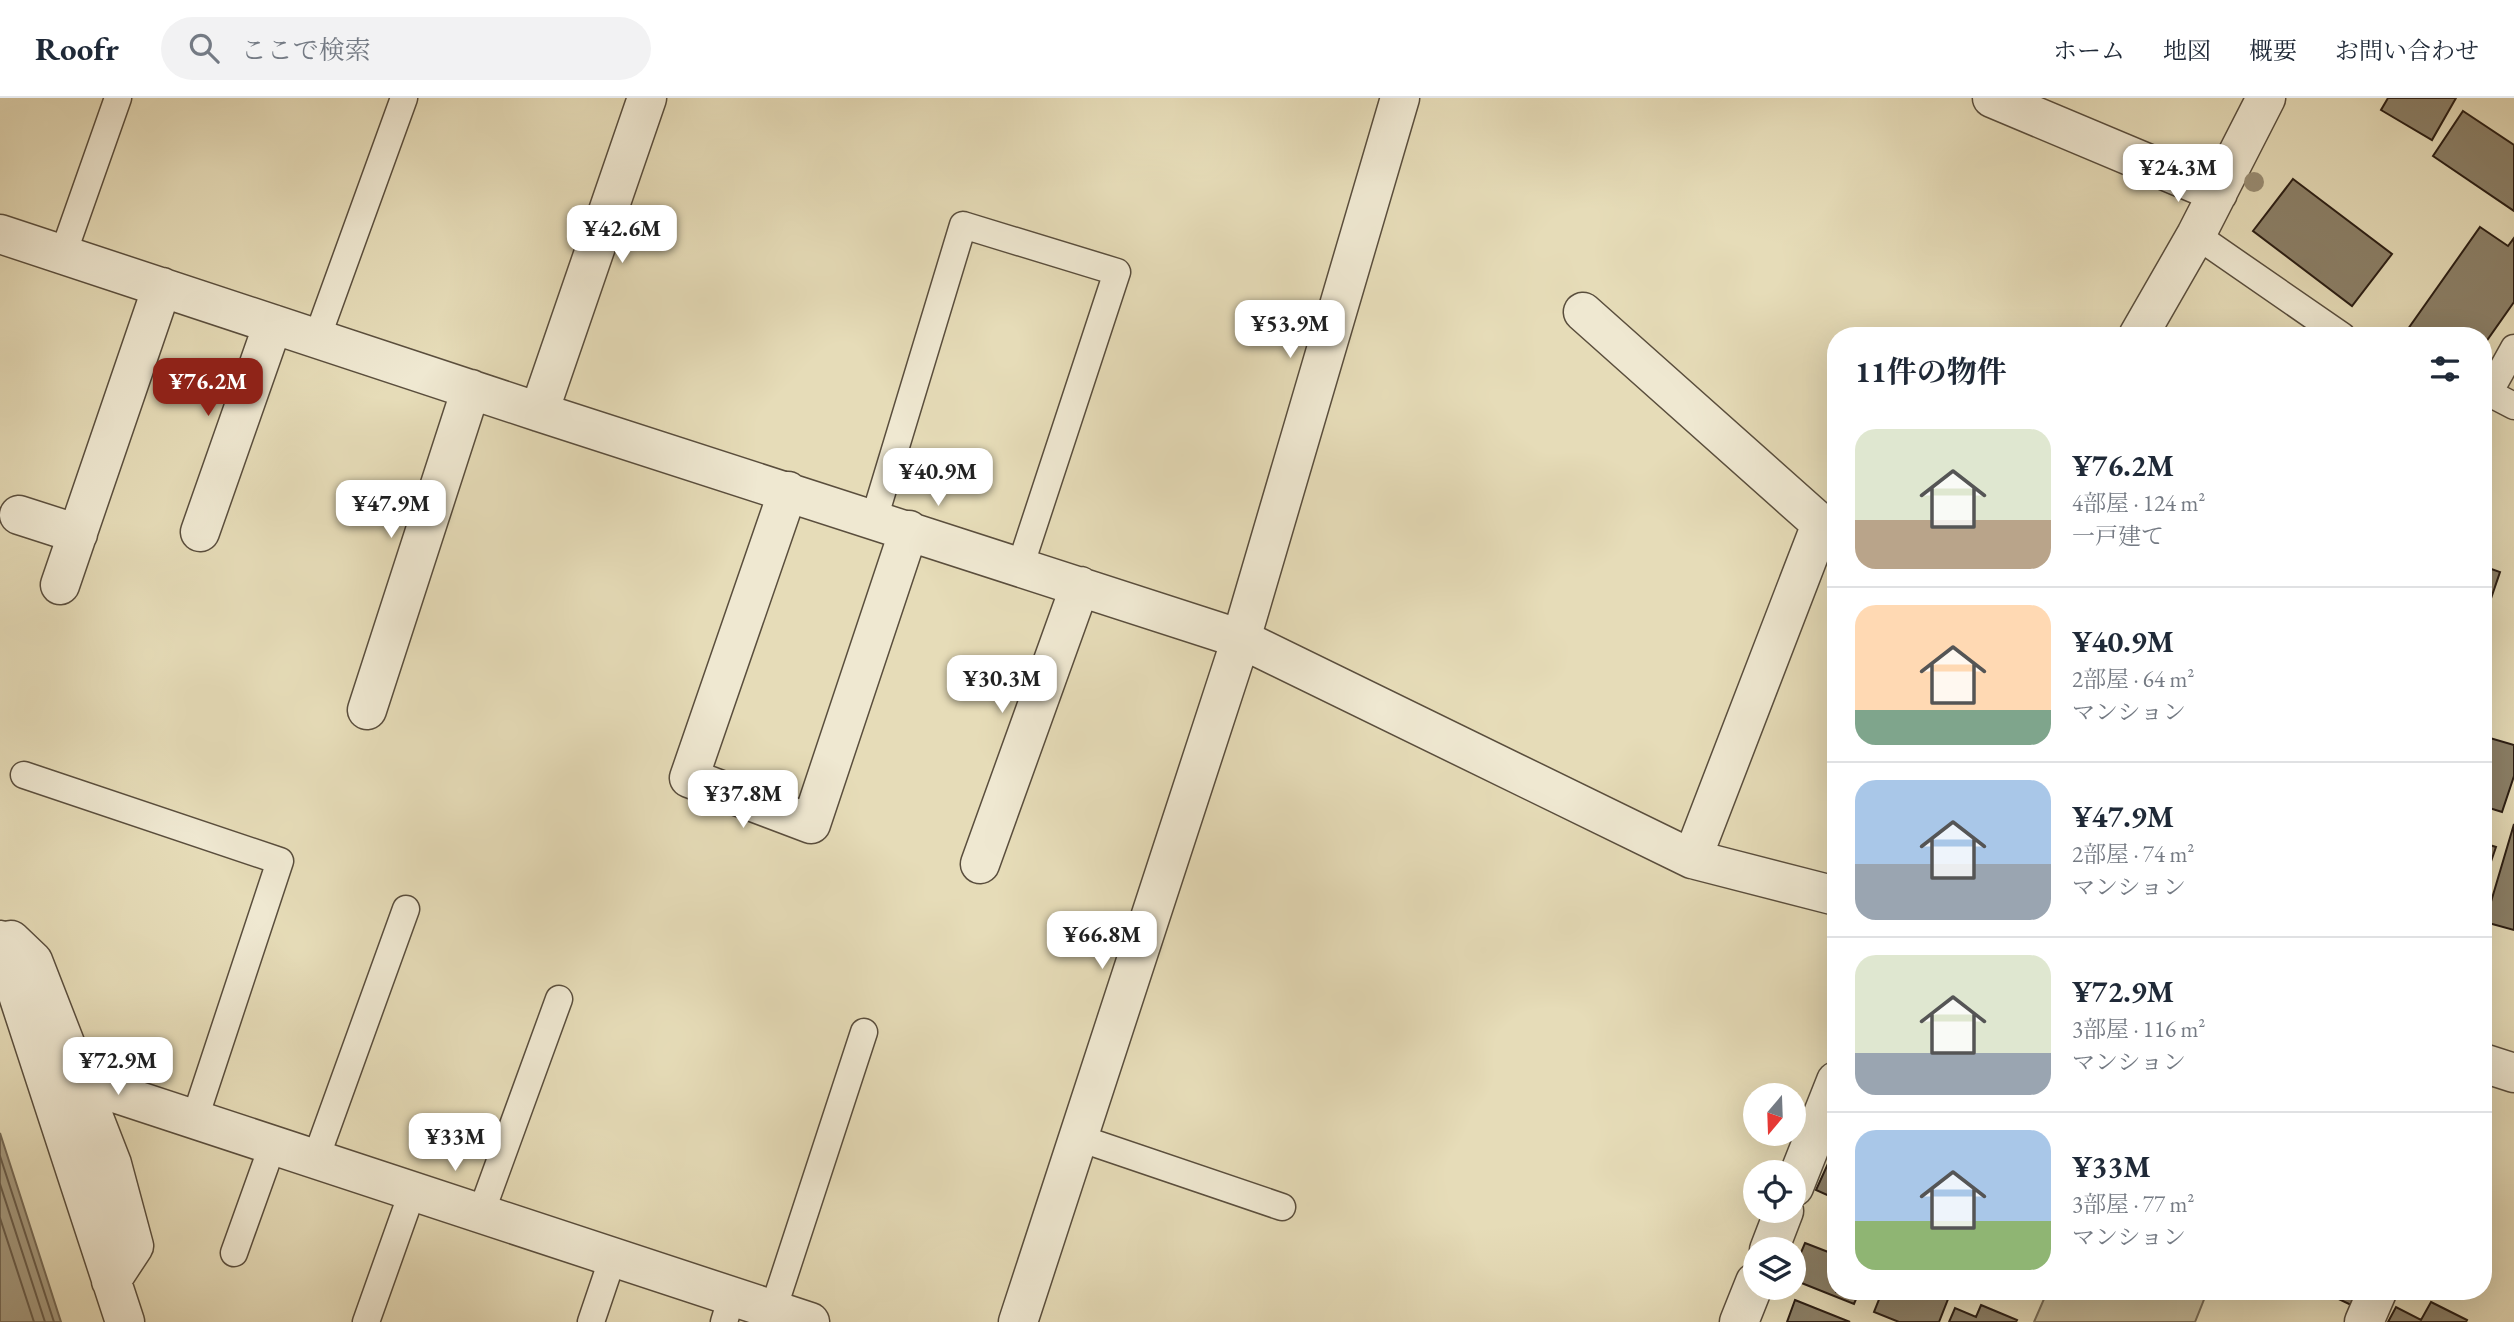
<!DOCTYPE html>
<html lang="ja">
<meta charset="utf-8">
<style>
:root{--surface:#fff;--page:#f2f2f3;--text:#1f2937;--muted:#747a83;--line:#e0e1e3;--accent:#8f2418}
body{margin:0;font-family:"EB Garamond","Noto Serif JP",serif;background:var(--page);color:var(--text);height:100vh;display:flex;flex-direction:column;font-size:26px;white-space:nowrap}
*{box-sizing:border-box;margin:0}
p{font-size:23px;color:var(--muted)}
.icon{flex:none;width:38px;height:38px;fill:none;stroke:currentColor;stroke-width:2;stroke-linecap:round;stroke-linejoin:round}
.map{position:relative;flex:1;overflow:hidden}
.side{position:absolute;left:1827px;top:229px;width:665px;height:973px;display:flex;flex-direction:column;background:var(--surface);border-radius:28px;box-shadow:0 7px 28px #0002}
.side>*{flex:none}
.needle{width:46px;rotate:199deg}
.buttons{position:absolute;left:1743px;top:985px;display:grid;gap:14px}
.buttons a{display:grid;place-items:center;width:63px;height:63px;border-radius:50%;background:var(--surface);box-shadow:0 7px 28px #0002;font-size:35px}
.price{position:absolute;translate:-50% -60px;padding:0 16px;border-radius:14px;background:#fff;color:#222;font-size:23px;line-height:46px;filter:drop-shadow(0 2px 4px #0008)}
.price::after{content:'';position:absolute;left:50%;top:42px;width:21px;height:16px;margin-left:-10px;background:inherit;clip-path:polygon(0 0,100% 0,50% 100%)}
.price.selected{background:var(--accent);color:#fff}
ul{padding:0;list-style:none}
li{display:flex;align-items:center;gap:21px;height:175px;padding:0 28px}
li+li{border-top:2px solid var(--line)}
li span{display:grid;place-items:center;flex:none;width:196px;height:140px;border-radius:21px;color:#555}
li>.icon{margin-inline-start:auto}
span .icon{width:84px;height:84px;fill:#fffc;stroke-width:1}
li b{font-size:30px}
h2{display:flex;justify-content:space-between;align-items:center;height:84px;padding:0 28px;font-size:30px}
header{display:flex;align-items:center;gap:42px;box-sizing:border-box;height:98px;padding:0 35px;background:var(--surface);border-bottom:2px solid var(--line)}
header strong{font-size:33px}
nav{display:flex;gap:38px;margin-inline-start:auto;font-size:24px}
.search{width:490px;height:63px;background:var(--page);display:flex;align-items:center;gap:18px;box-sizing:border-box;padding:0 24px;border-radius:38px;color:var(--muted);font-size:26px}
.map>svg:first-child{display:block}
.green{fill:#c6bc9c;stroke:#786d58;stroke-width:2}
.water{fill:#a69b80;stroke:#756955;stroke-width:2}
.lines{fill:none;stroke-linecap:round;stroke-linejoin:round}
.shore{stroke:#685c4a;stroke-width:2}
.building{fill:#8c8169;stroke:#2b1e14;stroke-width:2}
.lane-casing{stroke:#5a4e3d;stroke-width:29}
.street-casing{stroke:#5a4e3d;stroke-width:41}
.lane{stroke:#efe8d1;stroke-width:26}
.street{stroke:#efe8d1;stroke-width:38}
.tree{fill:#998d74}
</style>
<header>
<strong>Roofr</strong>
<div class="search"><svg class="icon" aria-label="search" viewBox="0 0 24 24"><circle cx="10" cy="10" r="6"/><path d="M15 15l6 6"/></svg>ここで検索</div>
<nav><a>ホーム</a><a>地図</a><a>概要</a><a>お問い合わせ</a></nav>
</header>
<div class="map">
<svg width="2514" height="1224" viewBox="0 0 2514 1224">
<rect width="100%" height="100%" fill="#e6dcb8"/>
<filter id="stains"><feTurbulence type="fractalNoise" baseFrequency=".00286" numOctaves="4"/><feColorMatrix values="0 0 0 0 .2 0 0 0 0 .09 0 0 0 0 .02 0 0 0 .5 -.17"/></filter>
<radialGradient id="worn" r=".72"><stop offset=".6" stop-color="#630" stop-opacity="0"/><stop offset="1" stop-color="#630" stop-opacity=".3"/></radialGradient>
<path class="green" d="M 2047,1194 L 2207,1194 L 2195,1224 L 2034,1224 Z"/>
<path class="water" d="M 0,1035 L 61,1224 L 0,1224 Z"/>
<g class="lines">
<path class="shore" d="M 0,1058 L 54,1224
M 0,1086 L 45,1224
M 0,1120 L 34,1224"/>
</g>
<path class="building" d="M 2388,0 L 2456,0 L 2432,42 L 2381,12 Z
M 2463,13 L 2514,47 L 2514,113 L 2433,58 Z
M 2293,81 L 2392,156 L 2352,208 L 2253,133 Z
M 2480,129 L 2508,148 L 2514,140 L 2514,204 L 2483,248 L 2483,238 L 2403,238 Z
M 2483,468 L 2500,474 L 2483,524 Z
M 2483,638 L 2514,647 L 2514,678 L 2502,714 L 2483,708 Z
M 2514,726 L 2514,832 L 2485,824 Z
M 2483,745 L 2496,749 L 2483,787 Z
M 1836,1048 L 1836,1101 L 1816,1092 Z
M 1805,1145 L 1836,1157 L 1836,1194 L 1859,1194 L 1854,1206 L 1794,1182 L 1794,1171 Z
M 1882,1194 L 1945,1194 L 1950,1196 L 1939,1224 L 1899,1224 L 1874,1214 Z
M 2324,1194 L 2357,1194 L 2351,1207 Z
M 1795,1202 L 1850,1224 L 1787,1224 Z
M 2431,1204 L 2467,1222 L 2466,1224 L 2388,1224 L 2396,1209 L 2421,1222 Z
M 1981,1207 L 2017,1222 L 2016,1224 L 1949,1224 L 1955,1210 L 1976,1219 Z"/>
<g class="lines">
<defs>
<path id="lane" d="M 2196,137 L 2342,238
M 63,156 L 118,0
M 317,240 L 404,0
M 2489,295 L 2514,308
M 2483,298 L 2489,295 L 2514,250
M 874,421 L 963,127 L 1117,174 L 1020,469
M 24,677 L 280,763 L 195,1020
M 1079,1040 L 1282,1109
M 316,1060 L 406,811
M 481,1115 L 559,901
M 234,1155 L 273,1046
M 773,1212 L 864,934
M 366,1224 L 413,1092
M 591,1224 L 613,1159
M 724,1224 L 732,1198"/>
<path id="street" d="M 1992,0 L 2218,95
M 0,136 L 539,314 L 1241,541 L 1692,761 L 1836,798
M 1583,214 L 1821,426 L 1692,761
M 2138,238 L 2196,137 L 2266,0
M 539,314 L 647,0
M 788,393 L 689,680 L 811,726 L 909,432
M 19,417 L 78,436
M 200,434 L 273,226
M 60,487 L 162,189
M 367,612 L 471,291
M 980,766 L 1080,488
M 0,842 L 125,1224
M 11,842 L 33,863 L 112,1066 L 134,1148 L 111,1183
M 2483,965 L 2514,975
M 81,984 L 810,1224
M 1794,1089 L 1836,983
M 1769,1152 L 1784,1113
M 1018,1224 L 1241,541 L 1400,0
M 1739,1224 L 1755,1184
M 2364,1224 L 2377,1194"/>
</defs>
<use href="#lane" class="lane-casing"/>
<use href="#street" class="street-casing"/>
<use href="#lane" class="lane"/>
<use href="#street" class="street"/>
</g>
<circle class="tree" cx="2254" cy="84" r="10"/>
<rect width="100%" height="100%" filter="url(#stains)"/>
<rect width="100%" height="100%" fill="url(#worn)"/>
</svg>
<div class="buttons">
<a><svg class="needle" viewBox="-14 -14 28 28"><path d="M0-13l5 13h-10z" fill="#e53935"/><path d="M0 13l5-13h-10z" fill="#747a83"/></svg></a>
<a><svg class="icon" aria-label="locate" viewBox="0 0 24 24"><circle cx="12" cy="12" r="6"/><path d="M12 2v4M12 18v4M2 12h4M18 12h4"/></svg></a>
<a><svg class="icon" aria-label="layers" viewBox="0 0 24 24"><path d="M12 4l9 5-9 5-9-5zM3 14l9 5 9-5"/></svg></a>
</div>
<b class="price" style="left:2178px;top:106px">¥24.3M</b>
<b class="price" style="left:622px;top:167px">¥42.6M</b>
<b class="price" style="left:1290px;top:262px">¥53.9M</b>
<b class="price selected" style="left:208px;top:320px">¥76.2M</b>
<b class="price" style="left:938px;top:410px">¥40.9M</b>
<b class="price" style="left:391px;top:442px">¥47.9M</b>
<b class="price" style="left:1002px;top:617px">¥30.3M</b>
<b class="price" style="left:743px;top:732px">¥37.8M</b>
<b class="price" style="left:1102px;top:873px">¥66.8M</b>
<b class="price" style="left:118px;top:999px">¥72.9M</b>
<b class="price" style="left:455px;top:1075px">¥33M</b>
<section class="side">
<h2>11件の物件<svg class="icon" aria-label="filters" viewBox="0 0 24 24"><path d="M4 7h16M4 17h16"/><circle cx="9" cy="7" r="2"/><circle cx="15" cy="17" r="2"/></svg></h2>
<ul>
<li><span style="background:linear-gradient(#dfe7d0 65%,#b9a48a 0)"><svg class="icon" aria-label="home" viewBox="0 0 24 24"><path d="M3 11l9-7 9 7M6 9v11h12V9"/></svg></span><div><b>¥76.2M</b><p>4部屋 · 124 m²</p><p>一戸建て</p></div></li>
<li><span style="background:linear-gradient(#ffd9b3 75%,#7fa58c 0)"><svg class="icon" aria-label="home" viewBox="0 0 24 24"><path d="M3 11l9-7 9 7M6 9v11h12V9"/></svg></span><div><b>¥40.9M</b><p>2部屋 · 64 m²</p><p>マンション</p></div></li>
<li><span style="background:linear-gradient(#a9c7e8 60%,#9aa5b1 0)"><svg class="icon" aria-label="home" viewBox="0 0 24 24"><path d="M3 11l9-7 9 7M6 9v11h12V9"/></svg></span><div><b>¥47.9M</b><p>2部屋 · 74 m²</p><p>マンション</p></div></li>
<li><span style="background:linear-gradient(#dfe7d0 70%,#9aa5b1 0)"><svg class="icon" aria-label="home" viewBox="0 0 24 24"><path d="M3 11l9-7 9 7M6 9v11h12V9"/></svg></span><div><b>¥72.9M</b><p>3部屋 · 116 m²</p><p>マンション</p></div></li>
<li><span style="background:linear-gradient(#a9c7e8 65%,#8fb573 0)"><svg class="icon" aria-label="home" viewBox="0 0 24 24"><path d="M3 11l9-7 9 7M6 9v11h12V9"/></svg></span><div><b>¥33M</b><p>3部屋 · 77 m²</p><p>マンション</p></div></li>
</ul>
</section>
</div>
